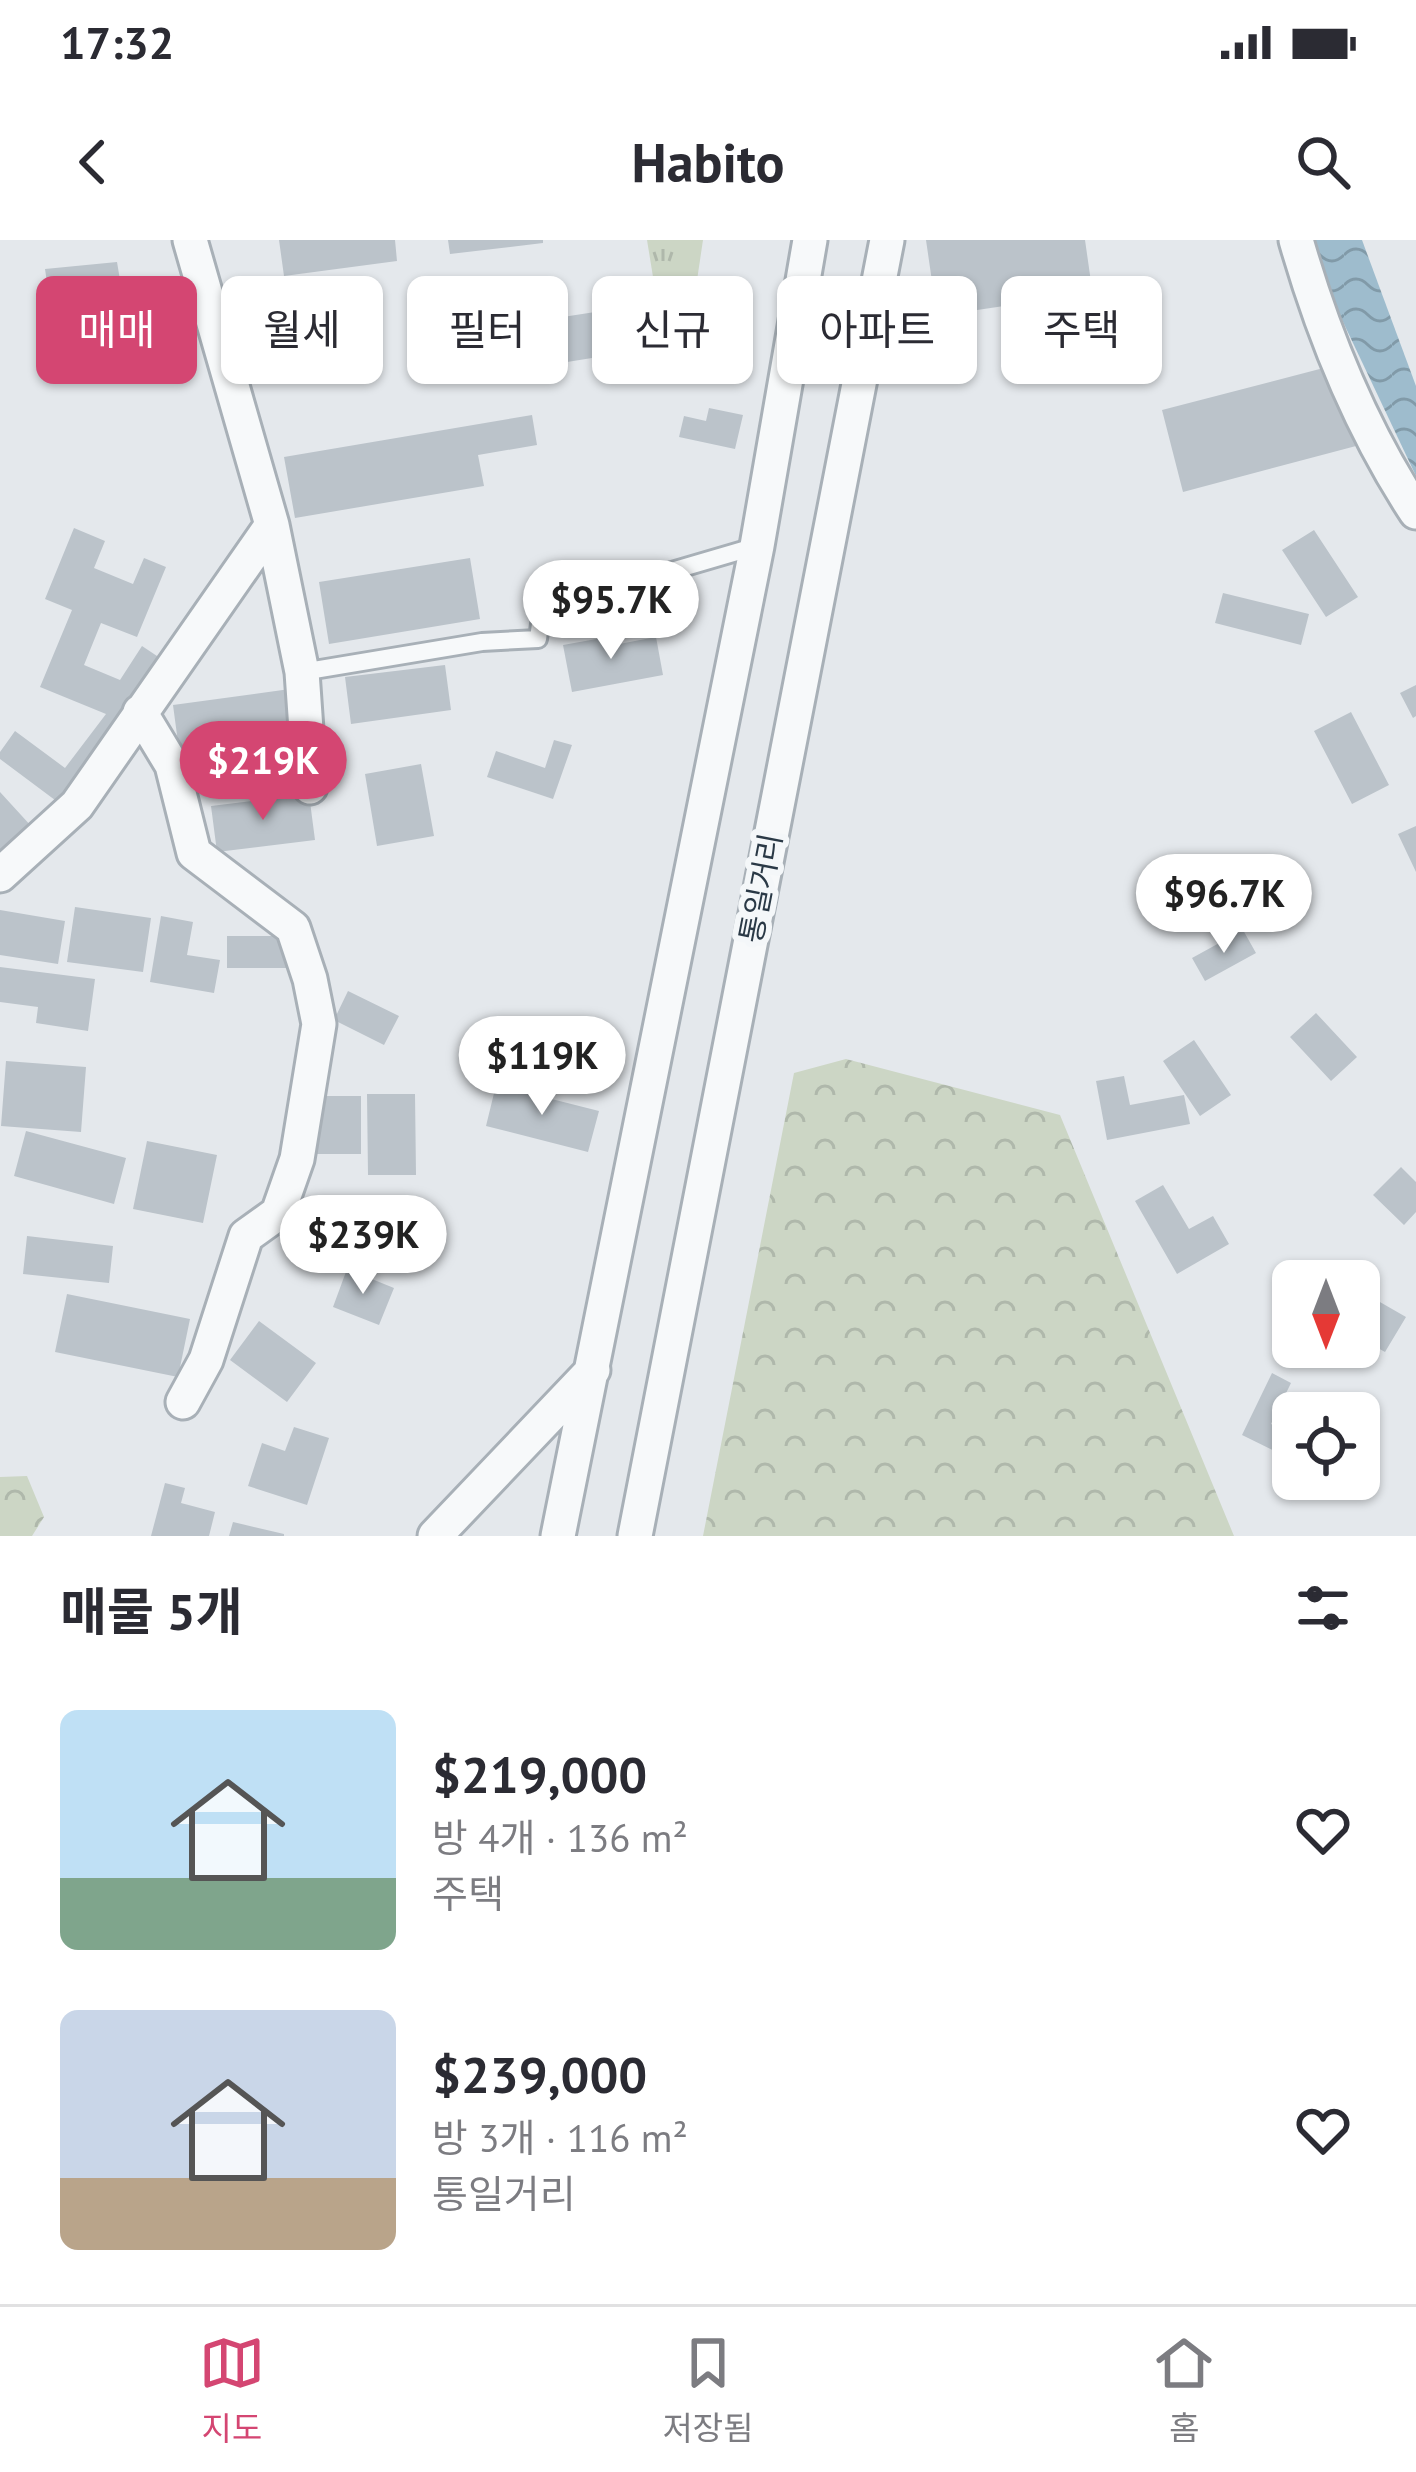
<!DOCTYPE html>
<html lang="ko">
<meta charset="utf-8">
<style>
:root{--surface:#fff;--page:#f7f7f7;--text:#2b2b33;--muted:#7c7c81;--line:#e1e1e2;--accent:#d44672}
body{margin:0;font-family:"PT Sans","Noto Sans KR",sans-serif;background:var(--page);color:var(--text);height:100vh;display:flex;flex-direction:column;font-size:45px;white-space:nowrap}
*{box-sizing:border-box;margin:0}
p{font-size:39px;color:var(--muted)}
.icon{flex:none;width:66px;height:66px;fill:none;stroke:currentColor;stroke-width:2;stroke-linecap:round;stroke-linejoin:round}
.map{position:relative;height:1296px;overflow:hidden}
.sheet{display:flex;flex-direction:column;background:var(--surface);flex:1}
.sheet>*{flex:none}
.top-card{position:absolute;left:36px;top:36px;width:1344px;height:108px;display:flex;gap:24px}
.needle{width:78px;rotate:180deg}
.tools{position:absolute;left:1272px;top:1020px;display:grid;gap:24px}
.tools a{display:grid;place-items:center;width:108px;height:108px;border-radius:18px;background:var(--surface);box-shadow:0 3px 9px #0004;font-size:60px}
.price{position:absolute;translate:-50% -102px;padding:0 27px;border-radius:42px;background:#fff;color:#222;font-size:39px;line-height:78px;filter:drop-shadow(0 3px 6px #0008)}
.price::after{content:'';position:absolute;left:50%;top:72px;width:36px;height:27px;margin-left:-18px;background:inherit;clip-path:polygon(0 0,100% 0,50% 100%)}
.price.on{background:var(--accent);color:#fff}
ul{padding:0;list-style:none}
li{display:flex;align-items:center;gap:36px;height:300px;padding:0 60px}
li span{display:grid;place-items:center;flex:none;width:336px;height:240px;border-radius:18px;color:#555}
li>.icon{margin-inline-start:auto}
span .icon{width:144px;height:144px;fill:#fffc;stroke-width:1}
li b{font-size:51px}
h2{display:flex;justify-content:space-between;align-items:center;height:144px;padding:0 60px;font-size:51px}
.pill{padding:0 42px;border-radius:18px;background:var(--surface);box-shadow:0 3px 9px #0004;font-size:42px;line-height:108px}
.pill.on{background:var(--accent);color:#fff}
.status{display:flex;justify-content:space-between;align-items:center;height:84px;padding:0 60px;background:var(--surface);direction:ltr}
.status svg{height:33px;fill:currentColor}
header{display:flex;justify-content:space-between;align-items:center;height:156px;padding:0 60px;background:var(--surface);font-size:54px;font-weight:800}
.menu{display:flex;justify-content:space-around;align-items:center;height:168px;border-top:3px solid var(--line);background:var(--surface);font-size:33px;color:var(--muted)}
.menu a{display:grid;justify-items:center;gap:6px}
.menu .on{color:var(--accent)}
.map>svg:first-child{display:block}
.grass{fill:url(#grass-tufts)}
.forest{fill:url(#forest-crowns)}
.water{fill:url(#water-waves)}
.building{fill:#bbc3ca}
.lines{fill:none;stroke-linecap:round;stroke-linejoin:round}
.service-casing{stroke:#a8b0b7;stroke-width:22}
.minor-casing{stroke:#a8b0b7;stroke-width:39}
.service{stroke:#f7f9fa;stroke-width:16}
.minor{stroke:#f7f9fa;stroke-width:33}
.labels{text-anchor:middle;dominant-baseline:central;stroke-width:12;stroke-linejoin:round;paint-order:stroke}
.street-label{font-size:30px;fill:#2a3946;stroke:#f4f7f9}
</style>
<div class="status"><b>17:32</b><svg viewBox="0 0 49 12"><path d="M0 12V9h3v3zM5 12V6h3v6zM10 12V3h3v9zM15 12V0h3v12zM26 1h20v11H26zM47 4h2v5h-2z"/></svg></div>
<header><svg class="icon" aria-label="back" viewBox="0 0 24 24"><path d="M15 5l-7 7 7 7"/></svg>Habito<svg class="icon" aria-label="search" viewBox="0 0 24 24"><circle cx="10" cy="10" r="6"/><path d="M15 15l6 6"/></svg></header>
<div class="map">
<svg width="1416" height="1296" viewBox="0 0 1416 1296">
<defs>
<pattern id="grass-tufts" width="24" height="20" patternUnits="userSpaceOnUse" patternTransform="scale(3)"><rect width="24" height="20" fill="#ccd6c5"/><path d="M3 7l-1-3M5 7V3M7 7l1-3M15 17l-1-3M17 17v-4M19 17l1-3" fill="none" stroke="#afb8ab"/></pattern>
<pattern id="forest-crowns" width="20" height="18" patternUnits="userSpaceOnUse" patternTransform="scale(3)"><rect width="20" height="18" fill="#ccd6c5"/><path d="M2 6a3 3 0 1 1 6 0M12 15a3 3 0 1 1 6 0" fill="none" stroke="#afb8ab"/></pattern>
<pattern id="water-waves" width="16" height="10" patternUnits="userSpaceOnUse" patternTransform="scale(3)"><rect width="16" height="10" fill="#9ebccd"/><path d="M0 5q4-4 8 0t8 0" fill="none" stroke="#819aa8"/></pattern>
</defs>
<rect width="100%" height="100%" fill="#e4e8ec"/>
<path class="grass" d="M 647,0 L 703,0 L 696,47 L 655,49 Z"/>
<path class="forest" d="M 846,819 L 1060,875 L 1234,1296 L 703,1296 L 794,833 Z
M 27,1236 L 44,1277 L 32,1296 L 0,1296 L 0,1237 Z"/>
<path class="water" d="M 1314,0 L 1362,0 L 1416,146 L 1416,236 L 1335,65 Z"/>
<path class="building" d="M 279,0 L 395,0 L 397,21 L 284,36 Z
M 448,0 L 543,0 L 543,3 L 450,14 Z
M 926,0 L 1085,0 L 1091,42 L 1002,55 L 1004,66 L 937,76 Z
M 117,22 L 124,64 L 132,63 L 136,88 L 114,91 L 114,96 L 76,102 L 75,96 L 56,99 L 54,80 L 58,80 L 55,65 L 61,64 L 60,54 L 49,56 L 45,29 Z
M 300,40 L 316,130 L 249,141 L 234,51 Z
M 666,61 L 673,105 L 511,131 L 504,86 Z
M 1335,125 L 1356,206 L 1183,252 L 1162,170 Z
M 709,168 L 743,175 L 735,209 L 679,197 L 684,176 L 706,181 Z
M 532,175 L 537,205 L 478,215 L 484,246 L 295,278 L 284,217 Z
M 74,288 L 105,301 L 94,328 L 133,344 L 144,318 L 166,327 L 137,397 L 101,383 L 84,425 L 120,440 L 142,406 L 166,422 L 63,566 L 0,519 L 0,512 L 15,491 L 65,528 L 106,474 L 40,447 L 72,370 L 45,359 Z
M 1314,290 L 1358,357 L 1326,377 L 1282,310 Z
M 470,318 L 480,379 L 329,404 L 319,342 Z
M 1223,353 L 1309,374 L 1301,405 L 1215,383 Z
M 613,396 L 614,405 L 656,397 L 663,435 L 572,452 L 563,405 Z
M 445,425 L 451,470 L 351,484 L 345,437 Z
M 1416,445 L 1416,476 L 1413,478 L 1400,453 Z
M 290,449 L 297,493 L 179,510 L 173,465 Z
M 1351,472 L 1389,545 L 1352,564 L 1314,491 Z
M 554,500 L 572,505 L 553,559 L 487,537 L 496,511 L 545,528 Z
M 421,524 L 434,596 L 377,606 L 365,534 Z
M 0,552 L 32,587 L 0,615 Z
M 309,554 L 315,600 L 217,612 L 211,566 Z
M 1416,586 L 1416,632 L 1398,594 Z
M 75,667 L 151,678 L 143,732 L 67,722 Z
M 0,670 L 65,681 L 58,724 L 0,715 Z
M 161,676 L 193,682 L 187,715 L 220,720 L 214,753 L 150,742 Z
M 1243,690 L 1256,713 L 1205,741 L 1192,718 Z
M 227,696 L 289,696 L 289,728 L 227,728 Z
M 0,727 L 95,739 L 88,791 L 36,783 L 38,767 L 0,762 Z
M 348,751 L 399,776 L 384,805 L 334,780 Z
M 1316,773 L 1357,817 L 1331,841 L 1290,797 Z
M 1194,800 L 1231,855 L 1200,876 L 1163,821 Z
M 6,821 L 86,827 L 81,892 L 1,886 Z
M 1124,836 L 1130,865 L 1184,855 L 1190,884 L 1107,900 L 1096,841 Z
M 496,845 L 599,871 L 588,912 L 486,886 Z
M 367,854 L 415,854 L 416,935 L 368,935 Z
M 316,856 L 361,856 L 361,914 L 316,914 Z
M 26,891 L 126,918 L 114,964 L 14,936 Z
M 147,901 L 217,915 L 203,983 L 133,969 Z
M 1401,927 L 1416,942 L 1416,972 L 1404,985 L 1373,955 Z
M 1163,945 L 1189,989 L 1213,976 L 1229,1004 L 1177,1034 L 1135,961 Z
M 351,978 L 406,978 L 405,1024 L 350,1023 Z
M 27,996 L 113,1006 L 109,1043 L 23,1034 Z
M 347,1029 L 394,1048 L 379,1085 L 333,1067 Z
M 1359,1050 L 1406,1077 L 1385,1112 L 1367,1102 L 1377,1085 L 1359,1075 Z
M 67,1054 L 190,1079 L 178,1137 L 55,1112 Z
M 259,1081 L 316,1123 L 287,1162 L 230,1120 Z
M 1272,1133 L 1291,1143 L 1271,1184 L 1293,1194 L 1293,1220 L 1242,1195 Z
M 294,1187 L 329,1198 L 307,1265 L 248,1246 L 262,1203 L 285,1211 Z
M 165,1243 L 185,1248 L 181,1263 L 215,1272 L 209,1296 L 151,1296 Z
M 233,1282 L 284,1294 L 284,1296 L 229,1296 Z"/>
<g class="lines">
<defs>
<path id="service" d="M 302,432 L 482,402 L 538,399 L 542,369 L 757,306"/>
<path id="minor" d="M 1296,0 C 1323,94 1362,190 1416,272
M 272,285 L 302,432 L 310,547
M 140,472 L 172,525 L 194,613 L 293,688 L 310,739 L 319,784 L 297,919 L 278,973 L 246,996 L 206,1120 L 183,1162
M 0,635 L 77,565 L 272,285 L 190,0
M 435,1296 L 593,1130
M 558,1296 L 757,306 L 810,0
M 635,1296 L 887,0"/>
</defs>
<use href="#service" class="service-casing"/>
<use href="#minor" class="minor-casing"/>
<use href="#service" class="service"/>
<use href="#minor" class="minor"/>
</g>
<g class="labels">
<g class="street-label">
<text transform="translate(760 648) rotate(-79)">통일거리</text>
</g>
</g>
</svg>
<div class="tools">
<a><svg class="needle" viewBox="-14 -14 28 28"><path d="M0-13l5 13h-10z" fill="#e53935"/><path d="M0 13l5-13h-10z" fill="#7c7c81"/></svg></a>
<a><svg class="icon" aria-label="locate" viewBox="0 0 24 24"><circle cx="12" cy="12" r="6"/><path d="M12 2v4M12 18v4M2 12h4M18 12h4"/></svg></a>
</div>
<b class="price" style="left:611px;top:422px">$95.7K</b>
<b class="price on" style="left:263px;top:583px">$219K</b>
<b class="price" style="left:1224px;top:716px">$96.7K</b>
<b class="price" style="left:542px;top:878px">$119K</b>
<b class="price" style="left:363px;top:1057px">$239K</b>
<div class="top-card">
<a class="pill on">매매</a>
<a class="pill">월세</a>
<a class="pill">필터</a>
<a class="pill">신규</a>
<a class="pill">아파트</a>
<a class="pill">주택</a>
</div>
</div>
<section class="sheet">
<h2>매물 5개<svg class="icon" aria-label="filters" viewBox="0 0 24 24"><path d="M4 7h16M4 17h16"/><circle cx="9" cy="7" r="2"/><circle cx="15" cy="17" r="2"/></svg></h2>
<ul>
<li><span style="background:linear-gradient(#bfe0f5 70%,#7fa58c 0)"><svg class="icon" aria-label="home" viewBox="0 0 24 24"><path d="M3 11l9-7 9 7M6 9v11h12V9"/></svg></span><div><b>$219,000</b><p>방 4개 · 136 m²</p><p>주택</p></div><svg class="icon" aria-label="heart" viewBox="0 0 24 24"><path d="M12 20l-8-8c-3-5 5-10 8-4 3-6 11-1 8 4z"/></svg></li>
<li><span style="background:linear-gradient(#c9d6e8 70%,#b9a48a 0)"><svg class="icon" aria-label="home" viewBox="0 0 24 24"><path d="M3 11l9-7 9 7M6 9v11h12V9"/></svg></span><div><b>$239,000</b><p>방 3개 · 116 m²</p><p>통일거리</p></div><svg class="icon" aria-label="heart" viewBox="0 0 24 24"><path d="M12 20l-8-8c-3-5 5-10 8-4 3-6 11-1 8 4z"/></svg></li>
</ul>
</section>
<nav class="menu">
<a class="on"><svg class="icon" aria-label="map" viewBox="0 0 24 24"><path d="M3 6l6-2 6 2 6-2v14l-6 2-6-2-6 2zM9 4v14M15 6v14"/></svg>지도</a>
<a><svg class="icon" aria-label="saved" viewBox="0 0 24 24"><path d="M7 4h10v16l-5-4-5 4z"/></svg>저장됨</a>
<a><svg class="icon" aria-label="home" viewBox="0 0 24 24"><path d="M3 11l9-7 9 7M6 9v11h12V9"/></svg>홈</a>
</nav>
